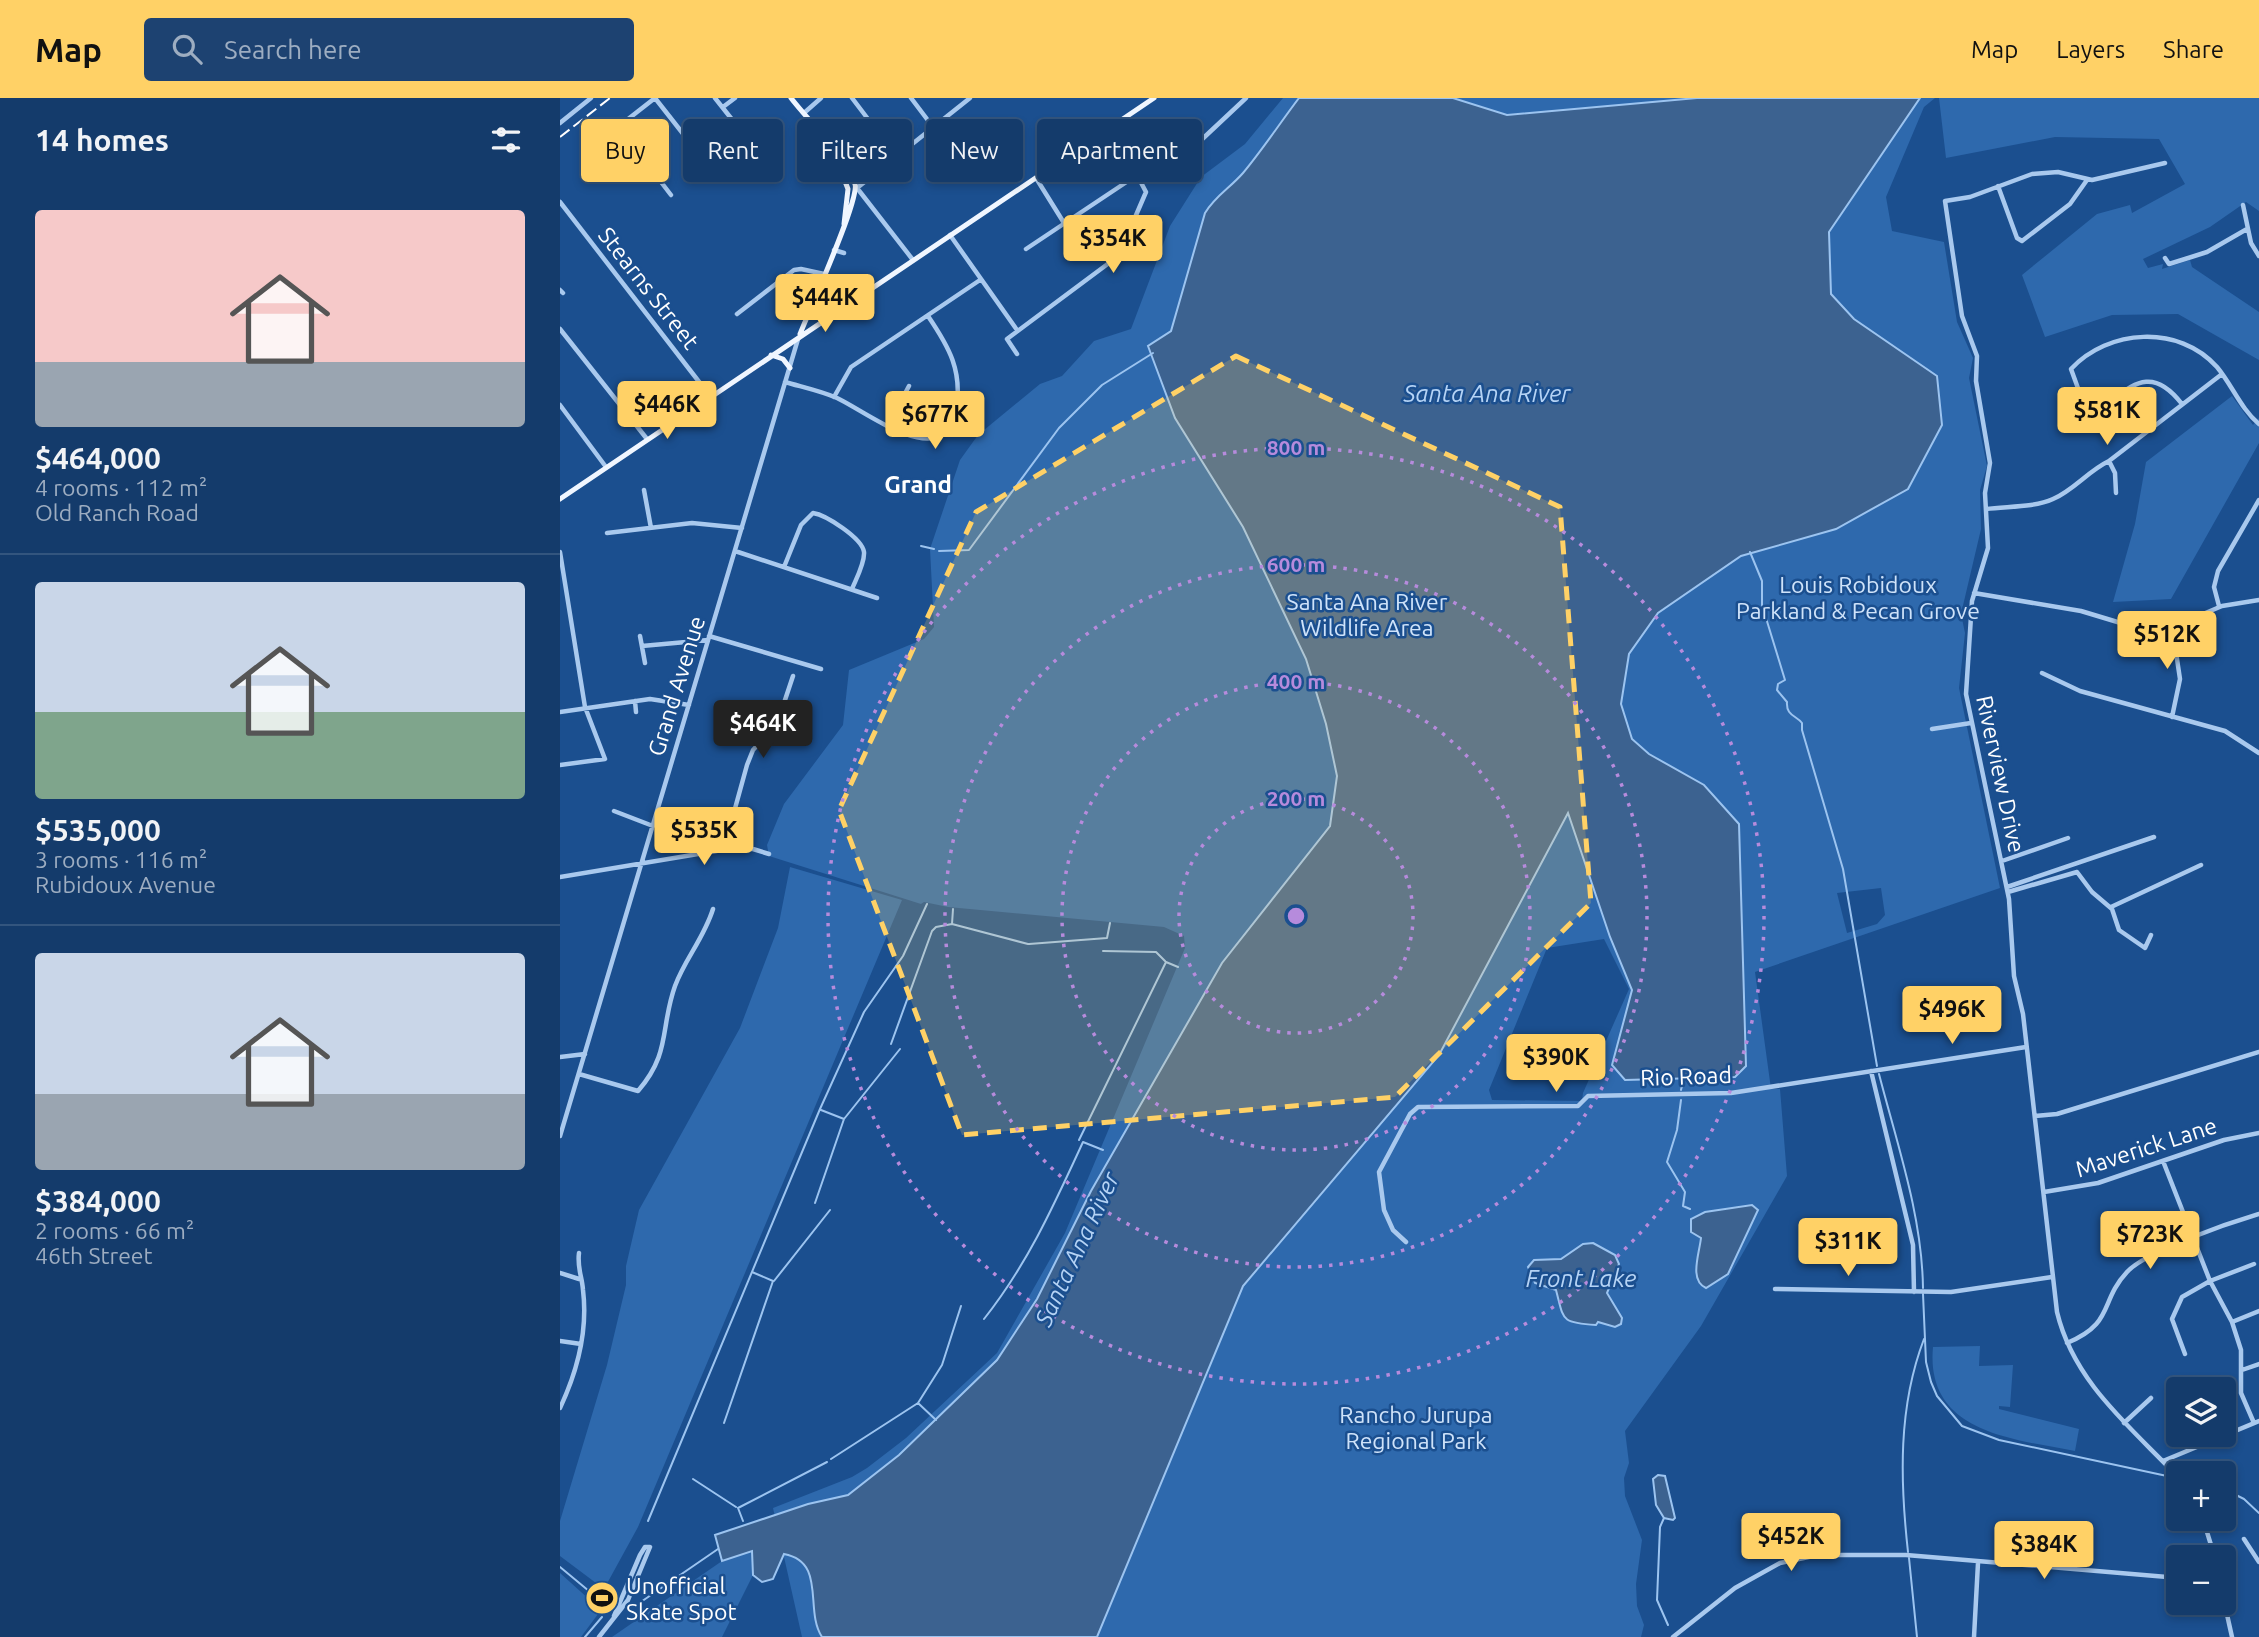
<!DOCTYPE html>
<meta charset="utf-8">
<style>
:root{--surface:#143b6b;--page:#1d4271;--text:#f1f3f6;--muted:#9dadc1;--line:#33557e;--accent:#ffd166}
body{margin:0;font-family:Ubuntu,sans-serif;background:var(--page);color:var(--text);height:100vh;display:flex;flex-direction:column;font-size:26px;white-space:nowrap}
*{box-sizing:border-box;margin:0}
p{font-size:23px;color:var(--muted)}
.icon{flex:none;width:38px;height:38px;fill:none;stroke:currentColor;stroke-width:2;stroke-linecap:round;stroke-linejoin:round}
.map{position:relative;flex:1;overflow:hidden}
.details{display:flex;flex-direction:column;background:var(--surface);width:560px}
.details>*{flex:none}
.hud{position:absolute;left:21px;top:21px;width:665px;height:63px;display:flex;gap:14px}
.buttons{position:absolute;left:1606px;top:1279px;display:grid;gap:14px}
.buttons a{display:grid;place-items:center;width:70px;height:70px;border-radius:7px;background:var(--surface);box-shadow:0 4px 10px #0003,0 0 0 2px var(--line);font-size:35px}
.price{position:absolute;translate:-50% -60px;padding:0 16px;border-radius:7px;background:var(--accent);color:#111;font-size:23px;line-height:46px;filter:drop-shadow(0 2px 4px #0008)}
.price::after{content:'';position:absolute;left:50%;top:42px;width:21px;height:16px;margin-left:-10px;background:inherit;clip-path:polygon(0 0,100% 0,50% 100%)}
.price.on{background:#222;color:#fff}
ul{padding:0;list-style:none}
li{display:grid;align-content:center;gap:14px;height:371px;padding:0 35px}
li+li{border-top:2px solid var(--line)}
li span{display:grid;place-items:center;height:217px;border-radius:7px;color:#555}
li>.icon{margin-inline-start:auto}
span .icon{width:126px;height:126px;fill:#fffc;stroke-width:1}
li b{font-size:30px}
h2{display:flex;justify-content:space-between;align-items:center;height:84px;padding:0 35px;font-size:30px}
.tag{padding:0 24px;border-radius:7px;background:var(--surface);box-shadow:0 4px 10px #0003,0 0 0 2px var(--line);font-size:24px;line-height:63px}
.tag.on{background:var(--accent);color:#111}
header{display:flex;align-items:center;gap:42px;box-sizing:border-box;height:98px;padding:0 35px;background:var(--accent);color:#111}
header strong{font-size:33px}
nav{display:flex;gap:38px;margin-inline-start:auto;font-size:24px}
.search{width:490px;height:63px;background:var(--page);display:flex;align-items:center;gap:18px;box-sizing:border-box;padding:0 24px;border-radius:7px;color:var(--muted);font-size:26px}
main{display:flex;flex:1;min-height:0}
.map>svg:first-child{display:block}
.green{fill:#2e69ad;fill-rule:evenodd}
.water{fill:#3c6290;stroke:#9cc4f0;stroke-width:2}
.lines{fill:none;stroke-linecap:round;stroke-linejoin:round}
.stream{stroke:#9cc4f0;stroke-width:2}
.minor{stroke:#a9c9ee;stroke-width:4.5}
.major{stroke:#f0f6ff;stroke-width:5}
.rail{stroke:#fff;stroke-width:2;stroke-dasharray:12 5;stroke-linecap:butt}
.marked{fill:#ffd166;fill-opacity:0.2;stroke:#ffd166;stroke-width:5;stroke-dasharray:14 9;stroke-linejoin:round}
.ring{fill:none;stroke:#b68bdc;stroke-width:3.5;stroke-dasharray:3.5 7}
.labels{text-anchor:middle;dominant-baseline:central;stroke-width:5;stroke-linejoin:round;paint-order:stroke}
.street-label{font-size:23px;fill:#fff;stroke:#1b4f8f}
.park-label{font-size:23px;fill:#cfe3fa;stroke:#1b4f8f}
.poi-label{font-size:23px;fill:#fff;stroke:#1b4f8f;text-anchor:start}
.water-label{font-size:24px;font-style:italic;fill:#b5d3f5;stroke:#1b4f8f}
.neighbourhood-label{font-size:24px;font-weight:bold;fill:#fff;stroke:#1b4f8f}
.centre{fill:#b68bdc;stroke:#1b4f8f;stroke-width:3.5}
.ring-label{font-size:21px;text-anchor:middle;font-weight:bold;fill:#b68bdc;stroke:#1b4f8f;stroke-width:5;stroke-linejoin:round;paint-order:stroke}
</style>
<header>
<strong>Map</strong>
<div class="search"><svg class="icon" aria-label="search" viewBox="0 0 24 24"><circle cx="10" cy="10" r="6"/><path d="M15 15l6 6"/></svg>Search here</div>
<nav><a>Map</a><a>Layers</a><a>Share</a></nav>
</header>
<main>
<section class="details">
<h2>14 homes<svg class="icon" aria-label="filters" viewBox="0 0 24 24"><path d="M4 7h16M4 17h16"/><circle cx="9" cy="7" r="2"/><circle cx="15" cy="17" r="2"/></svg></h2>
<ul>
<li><span style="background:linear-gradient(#f6c9c9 70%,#9aa5b1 0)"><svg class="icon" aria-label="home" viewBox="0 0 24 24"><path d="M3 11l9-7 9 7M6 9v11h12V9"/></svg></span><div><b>$464,000</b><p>4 rooms · 112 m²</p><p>Old Ranch Road</p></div></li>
<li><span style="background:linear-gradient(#c9d6e8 60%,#7fa58c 0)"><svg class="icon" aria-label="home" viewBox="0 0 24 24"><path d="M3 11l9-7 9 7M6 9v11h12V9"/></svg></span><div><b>$535,000</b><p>3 rooms · 116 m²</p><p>Rubidoux Avenue</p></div></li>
<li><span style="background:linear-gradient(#c9d6e8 65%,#9aa5b1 0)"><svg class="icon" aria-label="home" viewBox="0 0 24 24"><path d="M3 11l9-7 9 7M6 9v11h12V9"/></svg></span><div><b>$384,000</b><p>2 rooms · 66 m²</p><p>46th Street</p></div></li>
</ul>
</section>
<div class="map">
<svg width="1699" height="1539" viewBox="0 0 1699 1539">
<rect width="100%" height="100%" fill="#1b4f8f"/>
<path class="green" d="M 723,0 L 1375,0 L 1364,9 L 1326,99 L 1332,133 L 1384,144 L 1397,224 L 1413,260 L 1409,280 L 1427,368 L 1420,392 L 1421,431 L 1401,516 L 1405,535 L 1399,590 L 1440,790 L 1195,874 L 1211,991 L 1220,991 L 1227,1078 L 1141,1228 L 1065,1333 L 1069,1365 L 1064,1380 L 1065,1398 L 1082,1442 L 1076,1486 L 1077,1508 L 1084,1527 L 1081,1539 L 242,1539 L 213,1410 L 292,1379 L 307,1370 L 346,1340 L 437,1255 L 505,1135 L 625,850 L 624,838 L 604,829 L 388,809 L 364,804 L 361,806 L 209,758 L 207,747 L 224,706 L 283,627 L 289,572 L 364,541 L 374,529 L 370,451 L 400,362 L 418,337 L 480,286 L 502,278 L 534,243 L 571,231 L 610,128 L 641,79 L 685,46 ZM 1321,790 L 1325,817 L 1317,826 L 1287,835 L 1277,795 ZM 1044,841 L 1069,891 L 1023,995 L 1022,1003 L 932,1002 L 929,992 L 987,850 Z
M 1379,0 L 1699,0 L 1699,113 L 1686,104 L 1650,129 L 1583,161 L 1588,170 L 1603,166 L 1602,171 L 1630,162 L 1632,169 L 1699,214 L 1699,262 L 1618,216 L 1552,217 L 1485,239 L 1462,177 L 1537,116 L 1570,107 L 1572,115 L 1625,86 L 1599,41 L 1495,39 L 1386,60 Z
M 1672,298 L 1693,327 L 1699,320 L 1699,345 L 1611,501 L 1553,504 L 1575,426 L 1586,364 Z
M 230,769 L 342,802 L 78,1429 L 44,1491 L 0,1458 L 0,1423 L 47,1267 L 66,1187 L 66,1168 L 79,1112 L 180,930 L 218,830 Z
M 1420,1248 L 1419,1268 L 1453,1267 L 1450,1309 L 1439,1308 L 1439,1311 L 1519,1331 L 1515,1353 C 1453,1341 1365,1335 1373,1249 Z
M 192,1453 L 193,1477 L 162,1539 L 52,1539 L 162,1463 Z
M 0,1475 L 41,1512 L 21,1539 L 0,1539 Z"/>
<path class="water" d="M 739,0 L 893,0 L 947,17 L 1137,0 L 1360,0 L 1269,134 L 1271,196 L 1294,221 L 1377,278 L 1382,327 L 1348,391 L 1276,431 L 1181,458 L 1098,515 L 1069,556 L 1061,606 L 1072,641 L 1089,656 L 1144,687 L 1179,726 L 1186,968 L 1175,979 L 1065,982 L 1052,967 L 1072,892 L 1050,839 L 1008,715 L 879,957 L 683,1188 L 537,1539 L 262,1539 C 244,1512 267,1464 224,1456 L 213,1481 L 202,1484 L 193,1477 L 192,1453 L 162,1463 L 155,1437 L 248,1406 L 288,1397 L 339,1357 L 437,1262 L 477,1201 L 531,1093 L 662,865 L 770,728 L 777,678 L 766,626 L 746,561 L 683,429 L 615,320 L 588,248 L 611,233 L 645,115 C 655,98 670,90 683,75 C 703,51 720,25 739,0 Z
M 1192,1107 L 1198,1112 L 1168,1176 L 1146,1190 C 1129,1182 1139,1157 1141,1140 L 1131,1134 L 1131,1121 L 1145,1114 Z
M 1033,1145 L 1055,1157 L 1059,1166 L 1047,1195 L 1062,1220 L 1061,1226 L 1055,1229 L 1038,1224 L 1036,1227 C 1000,1225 1004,1222 996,1192 L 975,1185 L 968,1169 L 974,1162 L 1001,1161 L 1023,1146 Z
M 1098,1377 L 1105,1378 L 1115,1420 L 1113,1422 L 1104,1420 L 1096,1407 L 1093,1381 Z"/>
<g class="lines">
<path class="stream" d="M 361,448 L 374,451
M 379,453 L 409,452 L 499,330 L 542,287 L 593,255
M 1190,454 L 1202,483 L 1202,507 L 1225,582 L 1218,586 L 1217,592 L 1227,604 C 1226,618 1236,617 1242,625 L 1242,632 L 1283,771 L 1317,968
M 392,826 L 468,846
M 469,846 L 547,840 L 550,825
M 543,853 L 596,854 L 605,863
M 331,946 L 372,833 L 376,829 L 392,826 L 393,811
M 1319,976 C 1337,1046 1362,1117 1363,1190
M 1121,992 L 1124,979
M 1121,1002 L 1117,1032 L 1107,1064 L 1125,1094 L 1123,1108 L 1130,1111
M 284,1021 L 340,951
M 519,1042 L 606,864 L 618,869
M 255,1105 L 284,1021 L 261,1012
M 214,1183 L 270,1112
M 1363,1196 L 1366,1264 L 1371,1284 L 1377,1298 L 1402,1328 L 1439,1342 L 1607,1378
M 424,1221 C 467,1167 494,1107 523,1044 L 543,1052
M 376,1322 L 358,1305 L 382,1267 L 401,1208
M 164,1325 L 213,1183 L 192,1174
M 271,1361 L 358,1305
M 133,1381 L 176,1409
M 1664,1391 L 1684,1401 L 1699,1415
M 1104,1420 L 1100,1429 L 1097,1502 L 1108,1527
M 88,1423 L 260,1011 L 304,914 L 343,858 L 367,806
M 183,1423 L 178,1410 L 267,1364
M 1348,1454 C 1340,1382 1338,1309 1364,1241
M 1349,1460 L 1357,1539
M 0,1469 L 47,1508
M 75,1508 L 158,1451
M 25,1539 L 42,1519"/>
<path class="minor" d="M 95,0 L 146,65
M 155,0 L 182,34
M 292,0 L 308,21
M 351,0 L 373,29
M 163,9 L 175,0
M 244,15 L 261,0
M 0,25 L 31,0
M 58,28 L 111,97
M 40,43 L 95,0
M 637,46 L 686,0
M 1605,65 L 1532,82 L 1498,74 L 1472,76 L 1410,99 L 1385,103 L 1402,218 L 1417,258 L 1416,283 L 1430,365 L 1425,395 L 1428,450 L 1412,503 L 1406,596 L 1449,801 L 1454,878 L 1463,916 L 1497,1214 C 1514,1285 1571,1329 1619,1380
M 476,80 L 504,125
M 1438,88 L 1457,140 L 1462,143 L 1510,106 L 1527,82
M 297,90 L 410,0
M 297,90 L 353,162
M 0,104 L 150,298
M 1683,107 L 1691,145 L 1699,158
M 390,137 L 457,232
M 274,152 L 284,155
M 1605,160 L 1609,166 L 1647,154 L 1687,131
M 0,192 L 3,195
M 177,216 L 234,172 L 241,171 L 264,176
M 0,231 L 87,341
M 457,256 L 447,241 L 553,162 L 561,152 L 586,94 L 577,77 L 466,151
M 225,284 C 242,289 261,293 277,300 C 307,314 385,376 396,312 C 403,273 389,249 368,218
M 274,299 L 291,269 L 420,182
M 1622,306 C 1582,254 1560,308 1527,315 L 1511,271 C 1548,231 1619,226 1657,269 C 1672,287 1681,311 1699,326
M 0,307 L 46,369
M 328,327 L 349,288
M 1549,363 L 1555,375 L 1556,395
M 84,392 L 91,430
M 1426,411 C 1447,408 1473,410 1493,401 C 1514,392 1528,373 1549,363 L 1662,276
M 47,435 L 132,425 L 182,430
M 175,453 L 317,500
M 0,454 L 25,609 L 45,661 L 0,667
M 224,469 L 241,427 L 253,415 C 266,417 302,440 304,454 C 305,465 296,481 292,491
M 1414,495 L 1521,513 L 1574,529 L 1592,531 L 1622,525 L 1662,508 L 1699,502
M 1659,508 L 1654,489 L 1658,473 L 1699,402
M 80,538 L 85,565
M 149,538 L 261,571
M 82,548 L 148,542
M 1482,575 L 1520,593 L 1665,633 L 1699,655
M 75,603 L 76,614
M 0,614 L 90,601 L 129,607
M 1612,619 L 1620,581 L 1612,528
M 1372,631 L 1411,625
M 54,713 L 93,728
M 168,751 L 171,725 L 187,667 L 193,652 L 217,626 L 233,578
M 1442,763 L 1508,740
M 0,779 L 168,751 L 193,751 L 209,756
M 1447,789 L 1594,739
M 1448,794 L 1517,774 L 1532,794 L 1552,811 L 1559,832 L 1585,850 L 1591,837
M 1551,809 L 1641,767
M 0,959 L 25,956
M 1311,973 L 1353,1147 L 1354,1194
M 19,976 L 78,993 C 111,955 100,930 115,888 C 125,861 144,840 153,811
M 1475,1018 L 1497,1016 L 1699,954
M 0,1038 L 238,241
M 1603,1063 L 1650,1183 L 1672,1224 L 1681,1252 L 1681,1295 L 1694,1325
M 1484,1094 L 1538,1085 L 1664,1042 L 1699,1035
M 846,1144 L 833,1132 L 824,1112 L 819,1074 L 850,1016 L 858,1009 L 1018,1008 L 1028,998 L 1171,995 L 1466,949
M 0,1175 L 19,1181
M 1215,1191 L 1391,1194 L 1492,1179
M 1672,1224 L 1699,1213
M 0,1243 L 21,1246
M 1507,1245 C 1555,1225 1539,1204 1567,1174 C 1586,1153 1669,1125 1699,1116
M 1625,1256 L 1612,1221 L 1622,1199 L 1650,1183 L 1694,1166
M 1682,1272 L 1699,1266
M 0,1310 C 17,1274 28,1233 23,1192 C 22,1178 17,1170 19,1155
M 1564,1325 L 1591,1300
M 1603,1363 L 1699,1323
M 1643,1421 L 1655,1460
M 1684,1441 L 1699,1464
M 1664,1503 L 1672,1539
M 39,1539 L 68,1502 L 90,1449 L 85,1449 L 80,1457 L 54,1518
M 1113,1539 L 1175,1490 L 1220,1465 L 1258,1457 L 1346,1457 L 1619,1480
M 1414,1539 L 1418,1465"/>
<path class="major" d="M 231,0 C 247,21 288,62 295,86 C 300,101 249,213 240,236
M 274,55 L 288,91 L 284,126
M 211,257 L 223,261 L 230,270
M 0,401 L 594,0"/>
<path class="rail" d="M 0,39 L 50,0"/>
</g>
<path class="marked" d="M 676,258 L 1000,409 L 1031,805 L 835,999 L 402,1037 L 279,712 L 416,414 Z"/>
<g class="ring">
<circle cx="736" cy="818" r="117"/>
<circle cx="736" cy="818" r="234"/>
<circle cx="736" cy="818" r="351"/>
<circle cx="736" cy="818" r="468"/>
</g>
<defs>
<symbol id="stadium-disc" viewBox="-11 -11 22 22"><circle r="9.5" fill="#ffd166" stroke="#1b4f8f"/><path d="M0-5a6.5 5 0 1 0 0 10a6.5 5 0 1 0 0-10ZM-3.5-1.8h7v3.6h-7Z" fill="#111"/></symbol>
</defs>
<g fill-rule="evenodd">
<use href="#stadium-disc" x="23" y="1481" width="38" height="38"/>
</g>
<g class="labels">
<g class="street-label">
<text transform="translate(89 190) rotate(52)">Stearns Street</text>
<text transform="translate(116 588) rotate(-73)">Grand Avenue</text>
<text transform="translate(1441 676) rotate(78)">Riverview Drive</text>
<text transform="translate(1126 978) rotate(-2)">Rio Road</text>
<text transform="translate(1586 1049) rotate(-18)">Maverick Lane</text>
</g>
<g class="park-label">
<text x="1298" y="486">Louis Robidoux<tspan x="1298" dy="26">Parkland &amp; Pecan Grove</tspan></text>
<text x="807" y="503">Santa Ana River<tspan x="807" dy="26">Wildlife Area</tspan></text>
<text x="856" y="1316">Rancho Jurupa<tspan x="856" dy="26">Regional Park</tspan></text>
</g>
<g class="poi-label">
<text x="66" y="1487">Unofficial<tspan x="66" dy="26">Skate Spot</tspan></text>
</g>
<g class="water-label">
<text x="927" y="295">Santa Ana River</text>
<text transform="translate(517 1151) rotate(-65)">Santa Ana River</text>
<text x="1021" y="1180">Front Lake</text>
</g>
<g class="neighbourhood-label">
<text x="358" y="386">Grand</text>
</g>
</g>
<circle cx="736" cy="818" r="10" class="centre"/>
<g class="ring-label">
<text x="736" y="357">800 m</text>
<text x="736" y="474">600 m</text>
<text x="736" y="591">400 m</text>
<text x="736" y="708">200 m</text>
</g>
</svg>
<div class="buttons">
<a><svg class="icon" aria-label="layers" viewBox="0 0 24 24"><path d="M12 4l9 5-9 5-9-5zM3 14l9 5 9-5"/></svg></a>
<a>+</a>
<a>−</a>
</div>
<b class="price" style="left:553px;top:177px">$354K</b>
<b class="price" style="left:265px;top:236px">$444K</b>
<b class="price" style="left:107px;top:343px">$446K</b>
<b class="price" style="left:1547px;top:349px">$581K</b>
<b class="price" style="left:375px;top:353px">$677K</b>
<b class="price" style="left:1607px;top:573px">$512K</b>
<b class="price on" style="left:203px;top:662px">$464K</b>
<b class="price" style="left:144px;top:769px">$535K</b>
<b class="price" style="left:1392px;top:948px">$496K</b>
<b class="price" style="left:996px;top:996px">$390K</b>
<b class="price" style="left:1590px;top:1173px">$723K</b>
<b class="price" style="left:1288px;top:1180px">$311K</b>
<b class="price" style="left:1231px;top:1475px">$452K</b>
<b class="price" style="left:1484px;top:1483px">$384K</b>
<div class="hud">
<a class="tag on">Buy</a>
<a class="tag">Rent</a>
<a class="tag">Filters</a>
<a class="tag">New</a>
<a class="tag">Apartment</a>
</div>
</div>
</main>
